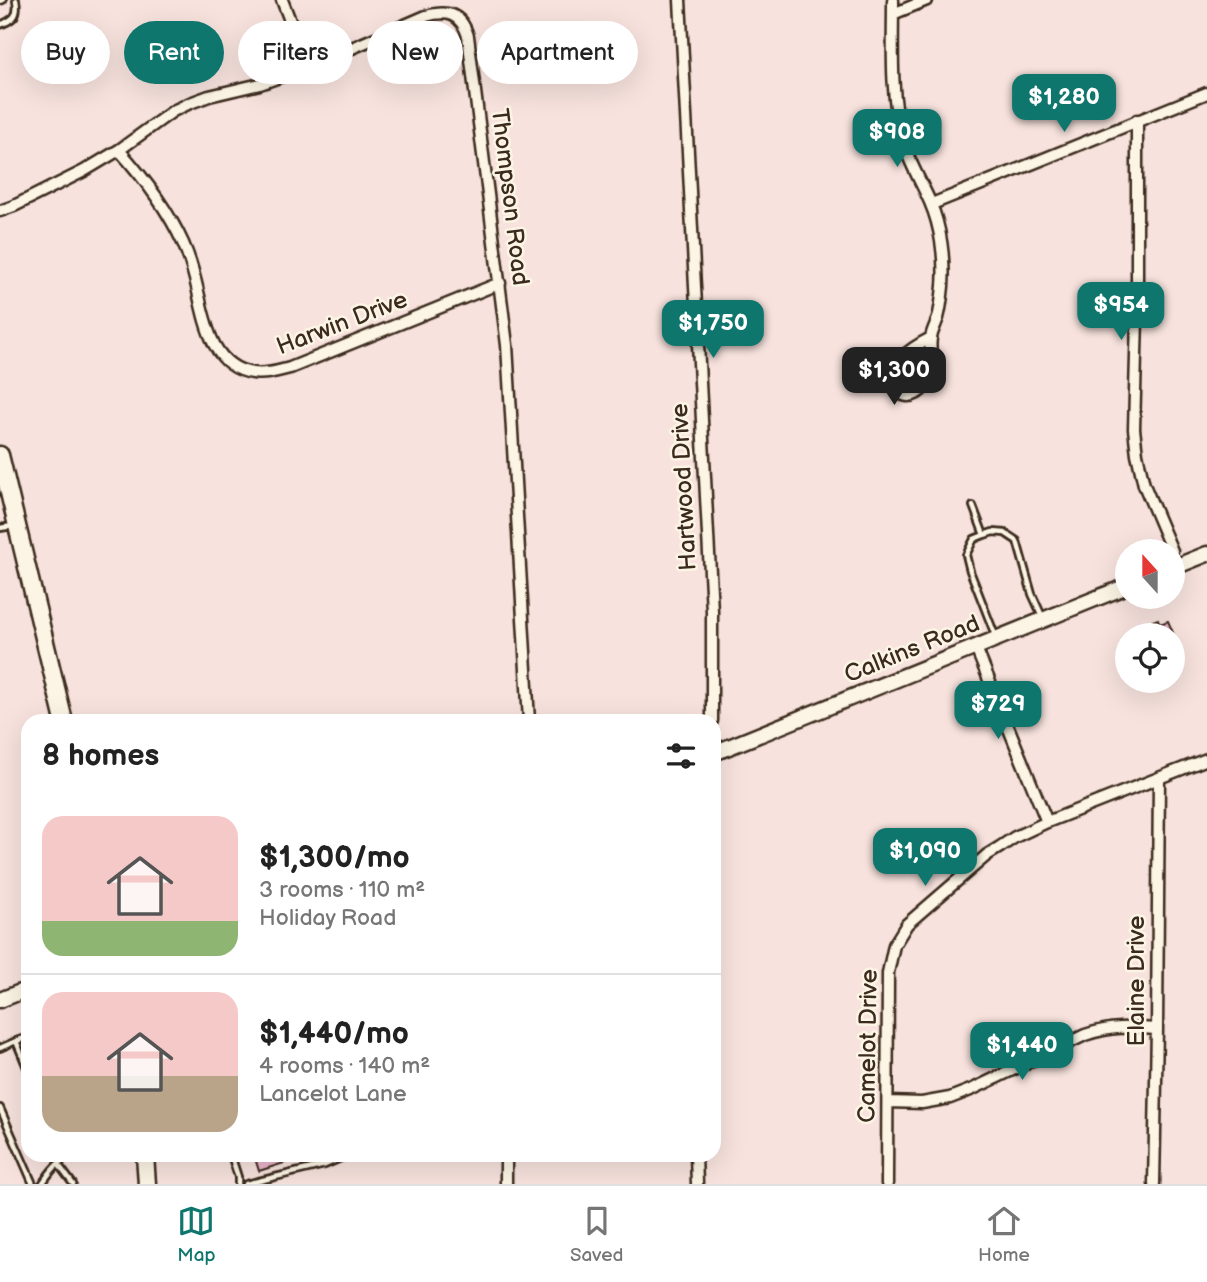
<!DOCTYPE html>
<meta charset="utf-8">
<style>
:root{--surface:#fff;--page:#f6f6f6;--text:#222;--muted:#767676;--line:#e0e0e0;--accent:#0f766e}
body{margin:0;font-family:"Balsamiq Sans",sans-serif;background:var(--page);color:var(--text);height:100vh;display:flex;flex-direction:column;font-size:26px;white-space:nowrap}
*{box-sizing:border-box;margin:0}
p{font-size:23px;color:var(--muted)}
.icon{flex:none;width:38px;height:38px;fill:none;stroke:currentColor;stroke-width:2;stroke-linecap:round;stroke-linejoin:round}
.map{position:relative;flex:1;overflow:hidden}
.sheet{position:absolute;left:21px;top:714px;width:700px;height:448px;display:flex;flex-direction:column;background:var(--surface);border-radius:21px;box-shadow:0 7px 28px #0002}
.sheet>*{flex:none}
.hud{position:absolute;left:21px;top:21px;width:700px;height:63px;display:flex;gap:14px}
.needle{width:46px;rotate:339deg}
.controls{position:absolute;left:1115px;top:539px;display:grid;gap:14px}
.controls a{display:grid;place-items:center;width:70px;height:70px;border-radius:50%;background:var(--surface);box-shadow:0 7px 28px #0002;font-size:35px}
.price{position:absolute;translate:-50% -60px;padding:0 16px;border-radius:14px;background:var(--accent);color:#fff;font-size:23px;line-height:46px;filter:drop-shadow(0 2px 4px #0008)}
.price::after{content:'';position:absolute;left:50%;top:42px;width:21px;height:16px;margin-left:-10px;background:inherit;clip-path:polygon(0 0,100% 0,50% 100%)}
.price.selected{background:#222;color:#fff}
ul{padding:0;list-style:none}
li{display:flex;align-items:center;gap:21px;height:175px;padding:0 21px}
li+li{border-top:2px solid var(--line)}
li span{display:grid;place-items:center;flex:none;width:196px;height:140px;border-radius:21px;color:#555}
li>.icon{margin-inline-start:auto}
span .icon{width:84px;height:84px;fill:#fffc;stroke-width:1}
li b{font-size:30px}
h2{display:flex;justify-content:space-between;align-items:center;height:84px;padding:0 21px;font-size:30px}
.tag{padding:0 24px;border-radius:32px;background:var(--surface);box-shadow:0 7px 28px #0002;font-size:24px;line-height:63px}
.tag.selected{background:var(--accent);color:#fff}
.tab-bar{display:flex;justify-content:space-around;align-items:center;height:98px;border-top:2px solid var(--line);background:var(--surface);font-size:19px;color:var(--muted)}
.tab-bar a{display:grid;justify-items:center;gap:4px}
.tab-bar .selected{color:var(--accent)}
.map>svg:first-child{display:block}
.building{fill:#ecb5cb;stroke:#3b2a1e;stroke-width:2}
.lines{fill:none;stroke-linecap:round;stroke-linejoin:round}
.service-casing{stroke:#3b2a1e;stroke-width:10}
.minor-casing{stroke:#3b2a1e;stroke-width:15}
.secondary-casing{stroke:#3b2a1e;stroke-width:19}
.primary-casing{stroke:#3b2a1e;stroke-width:21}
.service{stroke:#fcf5e5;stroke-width:4.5}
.minor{stroke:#fcf5e5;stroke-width:10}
.secondary{stroke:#fcf5e5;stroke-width:14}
.primary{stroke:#fcf5e5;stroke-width:16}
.labels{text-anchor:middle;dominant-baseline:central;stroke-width:5;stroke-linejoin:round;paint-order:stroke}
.street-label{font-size:24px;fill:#3b2a1e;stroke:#fcf5e5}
</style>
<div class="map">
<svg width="1207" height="1184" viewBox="0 0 1207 1184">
<rect width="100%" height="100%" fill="#f7e2dd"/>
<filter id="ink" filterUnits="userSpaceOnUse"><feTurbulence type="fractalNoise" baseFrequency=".0143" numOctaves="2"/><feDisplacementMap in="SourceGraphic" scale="14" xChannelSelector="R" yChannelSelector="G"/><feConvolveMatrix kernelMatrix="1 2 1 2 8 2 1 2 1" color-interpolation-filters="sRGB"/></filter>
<g filter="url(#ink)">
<path class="building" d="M 1158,619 L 1160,624 L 1168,621 L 1174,635 L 1151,635 L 1147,623 Z
M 254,1155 L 303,1155 L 303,1157 L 259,1171 Z"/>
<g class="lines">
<defs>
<path id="service" d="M 0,1 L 3,0
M 0,25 C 13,20 19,16 16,0
M 973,506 L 984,535
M 0,528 L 13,526
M 995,635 L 970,571 L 966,555 L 974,539 L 984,535 L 993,532 L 1005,533 L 1017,541 L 1032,594 L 1042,616
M 110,721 L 118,719 L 119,721
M 16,1041 L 28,1037
M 0,1048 L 16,1041 L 28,1070
M 0,1108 L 33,1184
M 231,1155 L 238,1177 L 238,1184
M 58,1164 L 73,1184
M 42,1184 C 50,1172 58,1161 71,1155
M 246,1184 L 325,1165 L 348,1155"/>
<path id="minor" d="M 282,0 L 308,67
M 680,0 L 712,611 L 712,721
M 893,0 C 893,46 890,94 902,138 C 908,161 921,181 930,202 C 941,227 945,259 943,286 C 942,296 941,307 938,318 C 936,324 932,331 931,338 C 929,350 933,363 931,375 C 927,390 907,406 896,388 C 881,366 915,346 931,338
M 893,14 L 927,0
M 1137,120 L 1137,318 L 1134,429 L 1137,454 L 1144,485 L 1172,551
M 119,150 C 145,179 167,208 183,243 C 188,254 192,267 195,279 C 204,313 208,367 253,373 C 266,375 278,371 290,368 L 500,283
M 932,204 L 1207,93
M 0,211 L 14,206 L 84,171 L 119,150 L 173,111 L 190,103 L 209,96 L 260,84 L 308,67 L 426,16 C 447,10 461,13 468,36 L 507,345 L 529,721
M 976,648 L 1047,822
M 888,1102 L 922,1103 L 950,1098 L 973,1089 L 1085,1035 C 1111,1026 1130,1027 1157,1029
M 696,1155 L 697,1184
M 506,1184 L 506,1155
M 887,1184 L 888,973 L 894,945 L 907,924 L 987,855 L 1000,847 L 1015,837 L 1047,822 L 1207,759
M 1154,1184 L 1157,1029 L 1159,778"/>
<path id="secondary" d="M 1172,568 L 1207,554
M 714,753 L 1127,586
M 0,1000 L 28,989"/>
<path id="primary" d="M 0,455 L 64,721
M 145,1155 L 147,1184"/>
</defs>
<use href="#service" class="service-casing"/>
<use href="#minor" class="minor-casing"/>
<use href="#secondary" class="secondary-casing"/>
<use href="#primary" class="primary-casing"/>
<use href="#service" class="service"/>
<use href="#minor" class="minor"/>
<use href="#secondary" class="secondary"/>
<use href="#primary" class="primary"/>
</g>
</g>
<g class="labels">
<g class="street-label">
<text transform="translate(510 197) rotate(83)">Thompson Road</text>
<text transform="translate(342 323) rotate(-21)">Harwin Drive</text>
<text transform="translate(684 487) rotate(-93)">Hartwood Drive</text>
<text transform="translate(912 649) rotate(-22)">Calkins Road</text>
<text transform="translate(1136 981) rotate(-90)">Elaine Drive</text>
<text transform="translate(868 1046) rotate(-89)">Camelot Drive</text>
</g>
</g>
</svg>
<div class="controls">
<a><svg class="needle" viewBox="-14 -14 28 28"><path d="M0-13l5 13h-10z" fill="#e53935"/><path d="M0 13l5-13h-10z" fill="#767676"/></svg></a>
<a><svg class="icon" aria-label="locate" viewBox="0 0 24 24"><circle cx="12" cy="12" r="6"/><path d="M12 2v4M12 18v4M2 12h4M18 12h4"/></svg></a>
</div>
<b class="price" style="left:1064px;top:134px">$1,280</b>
<b class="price" style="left:897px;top:169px">$908</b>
<b class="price" style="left:1121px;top:342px">$954</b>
<b class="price" style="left:713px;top:360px">$1,750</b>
<b class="price selected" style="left:894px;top:407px">$1,300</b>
<b class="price" style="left:998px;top:741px">$729</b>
<b class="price" style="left:925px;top:888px">$1,090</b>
<b class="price" style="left:1022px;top:1082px">$1,440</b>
<div class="hud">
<a class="tag">Buy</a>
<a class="tag selected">Rent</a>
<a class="tag">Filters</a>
<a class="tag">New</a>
<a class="tag">Apartment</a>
</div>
<section class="sheet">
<h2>8 homes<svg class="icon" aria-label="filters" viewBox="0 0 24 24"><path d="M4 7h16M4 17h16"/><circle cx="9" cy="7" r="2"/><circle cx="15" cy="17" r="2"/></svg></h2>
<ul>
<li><span style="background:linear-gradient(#f6c9c9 75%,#8fb573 0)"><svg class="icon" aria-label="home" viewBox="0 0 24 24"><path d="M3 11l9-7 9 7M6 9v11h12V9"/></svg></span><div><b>$1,300/mo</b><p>3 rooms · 110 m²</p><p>Holiday Road</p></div></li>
<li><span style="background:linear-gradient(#f6c9c9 60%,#b9a48a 0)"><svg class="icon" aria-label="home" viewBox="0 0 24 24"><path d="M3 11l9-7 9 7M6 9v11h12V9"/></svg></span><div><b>$1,440/mo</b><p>4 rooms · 140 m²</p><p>Lancelot Lane</p></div></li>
</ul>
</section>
</div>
<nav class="tab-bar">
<a class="selected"><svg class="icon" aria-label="map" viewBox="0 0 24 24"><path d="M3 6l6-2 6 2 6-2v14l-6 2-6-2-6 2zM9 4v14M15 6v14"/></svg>Map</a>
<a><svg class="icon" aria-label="saved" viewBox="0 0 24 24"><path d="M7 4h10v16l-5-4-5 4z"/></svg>Saved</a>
<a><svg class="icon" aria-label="home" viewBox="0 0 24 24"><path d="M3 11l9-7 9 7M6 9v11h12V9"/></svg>Home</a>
</nav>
